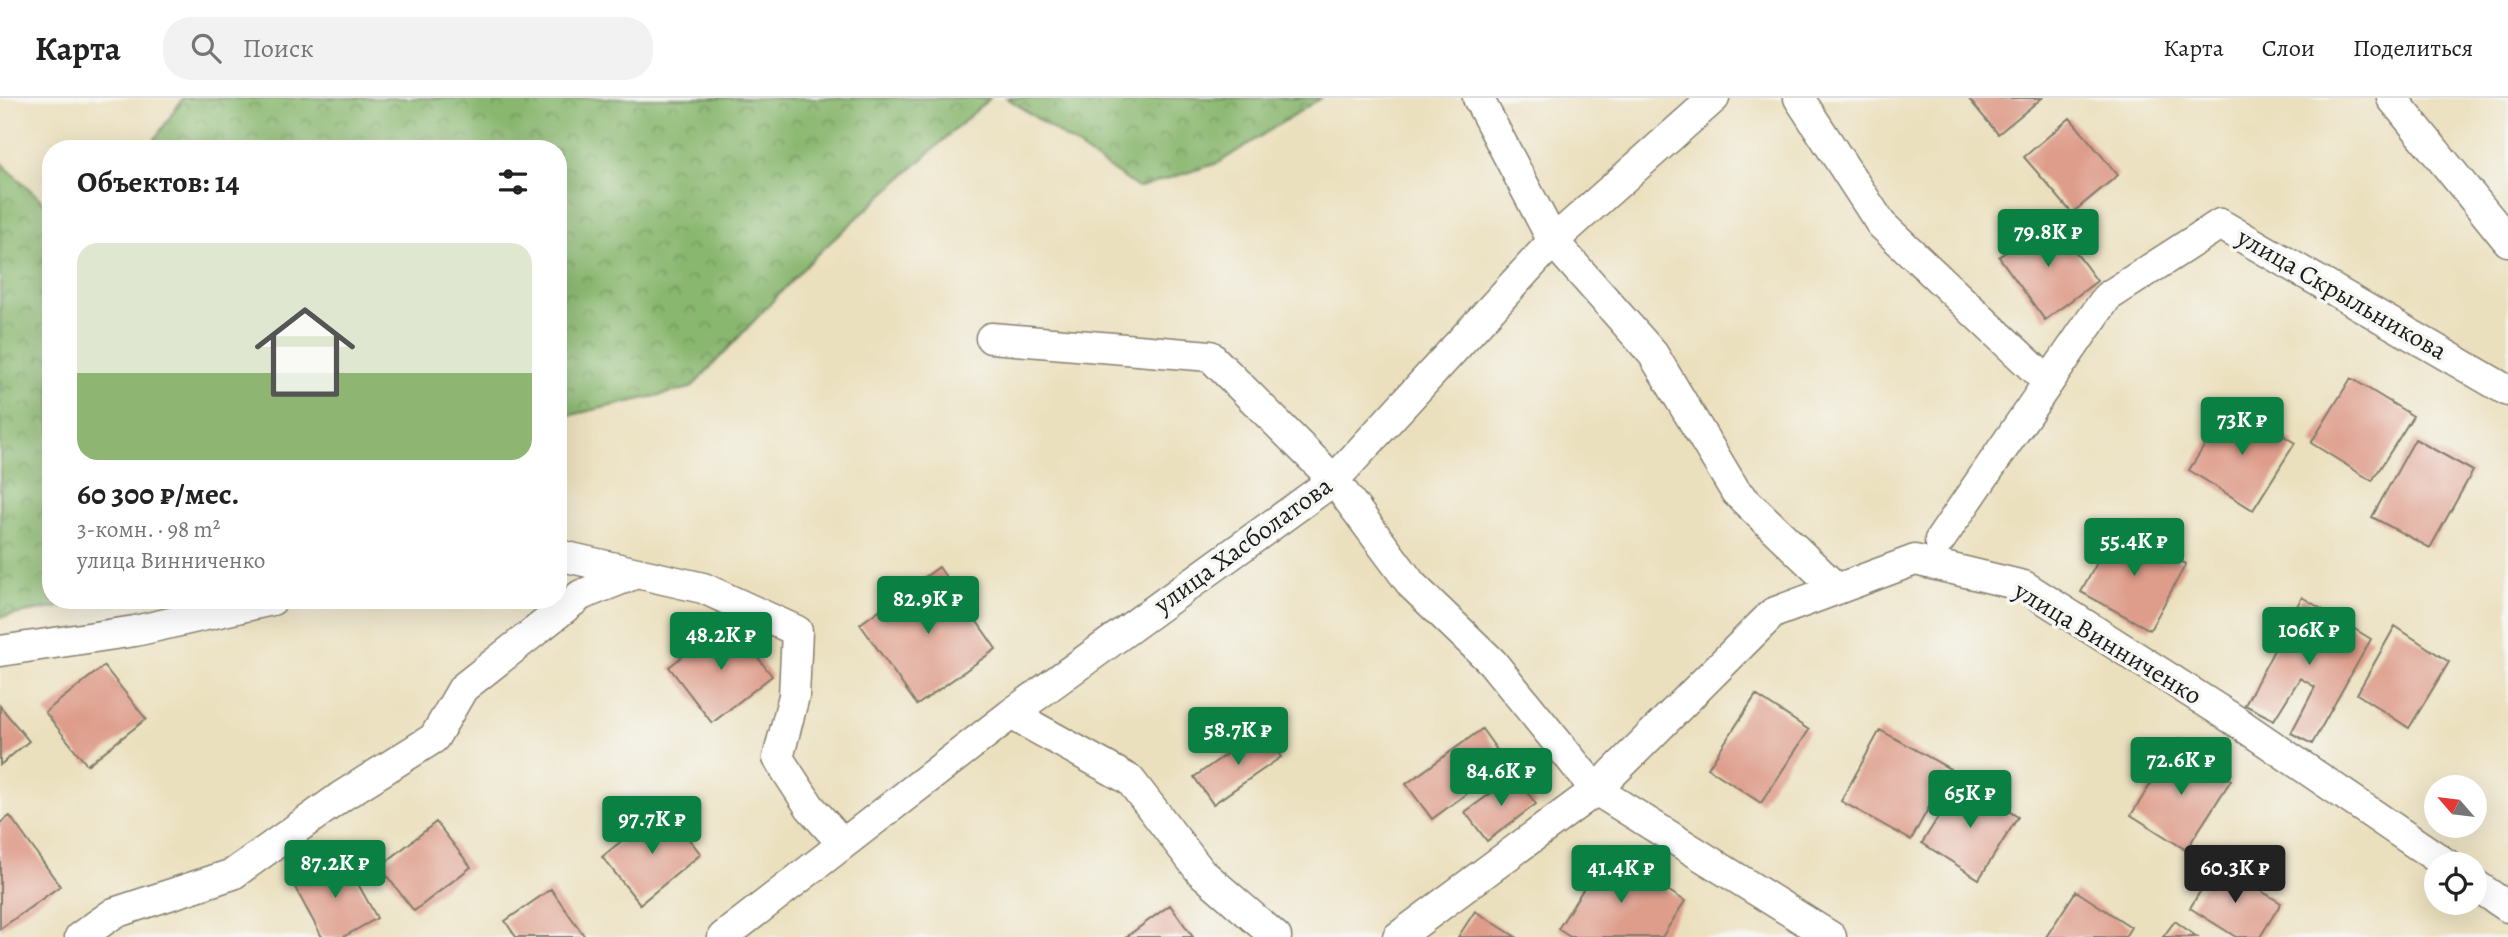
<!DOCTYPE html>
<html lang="ru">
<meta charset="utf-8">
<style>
:root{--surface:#fff;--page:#f2f2f2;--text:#222;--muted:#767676;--line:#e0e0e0;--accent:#0b8043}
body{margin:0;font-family:Alegreya,serif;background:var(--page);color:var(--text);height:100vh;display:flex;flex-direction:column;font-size:26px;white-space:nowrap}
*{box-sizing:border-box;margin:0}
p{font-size:23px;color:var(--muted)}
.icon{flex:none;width:38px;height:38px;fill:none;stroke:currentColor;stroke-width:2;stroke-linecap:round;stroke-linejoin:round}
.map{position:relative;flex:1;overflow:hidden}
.drawer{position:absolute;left:42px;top:42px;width:525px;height:469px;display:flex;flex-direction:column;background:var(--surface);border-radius:28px;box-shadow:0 7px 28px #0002}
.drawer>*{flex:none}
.needle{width:46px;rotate:298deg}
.controls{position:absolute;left:2424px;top:677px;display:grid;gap:14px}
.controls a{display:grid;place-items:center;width:63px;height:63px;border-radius:50%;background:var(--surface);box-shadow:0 7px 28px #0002;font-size:35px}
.price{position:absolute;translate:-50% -60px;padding:0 16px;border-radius:7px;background:var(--accent);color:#fff;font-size:23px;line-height:46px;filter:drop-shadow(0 2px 4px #0008)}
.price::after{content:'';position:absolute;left:50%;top:42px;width:21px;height:16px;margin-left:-10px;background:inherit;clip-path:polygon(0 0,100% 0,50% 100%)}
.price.on{background:#222;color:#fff}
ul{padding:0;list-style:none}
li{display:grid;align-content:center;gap:14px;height:371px;padding:0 35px}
li span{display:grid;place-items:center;height:217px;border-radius:21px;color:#555}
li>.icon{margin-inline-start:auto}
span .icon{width:126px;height:126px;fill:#fffc;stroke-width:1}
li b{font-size:30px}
h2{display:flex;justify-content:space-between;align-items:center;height:84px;padding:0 35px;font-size:30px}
header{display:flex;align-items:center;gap:42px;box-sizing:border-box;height:98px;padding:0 35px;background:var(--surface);border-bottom:2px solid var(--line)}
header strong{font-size:33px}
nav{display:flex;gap:38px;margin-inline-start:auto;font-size:24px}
.search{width:490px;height:63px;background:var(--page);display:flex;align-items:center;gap:18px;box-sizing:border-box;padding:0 24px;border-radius:28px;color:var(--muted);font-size:26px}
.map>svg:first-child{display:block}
.forest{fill:url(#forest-crowns);stroke:#536a46;stroke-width:2}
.building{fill:#de9c8a}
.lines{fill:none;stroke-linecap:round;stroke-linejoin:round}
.minor-casing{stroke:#847e6d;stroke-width:33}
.minor{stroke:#fff;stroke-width:30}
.labels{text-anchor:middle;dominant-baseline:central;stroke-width:7;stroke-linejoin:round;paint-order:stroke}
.street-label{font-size:26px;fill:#1c1c1c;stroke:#f6f6f2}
</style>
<header>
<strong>Карта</strong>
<div class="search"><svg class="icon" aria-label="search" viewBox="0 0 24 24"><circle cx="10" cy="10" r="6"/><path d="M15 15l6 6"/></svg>Поиск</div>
<nav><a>Карта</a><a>Слои</a><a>Поделиться</a></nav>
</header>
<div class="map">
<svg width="2508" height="839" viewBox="0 0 2508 839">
<defs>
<pattern id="forest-crowns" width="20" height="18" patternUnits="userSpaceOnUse" patternTransform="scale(1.75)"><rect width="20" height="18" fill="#8ab76f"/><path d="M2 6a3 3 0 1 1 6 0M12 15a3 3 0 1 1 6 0" fill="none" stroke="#70945a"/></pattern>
</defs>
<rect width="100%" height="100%" fill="#f6f6f2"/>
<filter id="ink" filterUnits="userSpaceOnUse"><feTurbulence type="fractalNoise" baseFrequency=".0143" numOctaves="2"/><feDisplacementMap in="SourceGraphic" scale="14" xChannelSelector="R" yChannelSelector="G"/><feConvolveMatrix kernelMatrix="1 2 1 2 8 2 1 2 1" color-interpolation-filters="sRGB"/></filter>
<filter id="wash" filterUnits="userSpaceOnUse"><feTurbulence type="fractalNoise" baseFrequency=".00686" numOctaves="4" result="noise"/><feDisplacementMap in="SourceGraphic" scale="28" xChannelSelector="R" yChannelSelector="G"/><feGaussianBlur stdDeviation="1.57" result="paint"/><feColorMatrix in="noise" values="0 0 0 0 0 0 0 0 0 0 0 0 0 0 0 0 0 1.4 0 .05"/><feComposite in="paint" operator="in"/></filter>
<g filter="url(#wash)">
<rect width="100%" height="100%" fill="#ebe0be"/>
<path class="forest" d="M 183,0 L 990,0 L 813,160 L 691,290 L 558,320 L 558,51 L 148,51 Z
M 1007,0 L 1321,0 L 1218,65 L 1138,90 Z
M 0,64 L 51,111 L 51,502 L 102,502 L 0,519 Z"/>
<g id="blocks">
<path class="building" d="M 1968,0 L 2042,0 L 1998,36 Z
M 2070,20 L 2118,77 L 2072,115 L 2024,59 Z
M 2051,121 L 2097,183 L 2045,222 L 1999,159 Z
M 2351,280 L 2413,318 L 2372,383 L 2311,345 Z
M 2232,305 L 2295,345 L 2253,412 L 2189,372 Z
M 2415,341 L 2473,373 L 2430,450 L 2372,419 Z
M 2117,428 L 2186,466 L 2150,532 L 2081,494 Z
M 939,469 L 996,551 L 917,607 L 860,526 Z
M 2302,499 L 2371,541 L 2312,646 L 2291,635 L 2315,589 L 2300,580 L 2274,622 L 2245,607 Z
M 729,522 L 772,578 L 712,625 L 669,569 Z
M 2395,528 L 2449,564 L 2409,630 L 2357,596 Z
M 104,568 L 146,621 L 87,667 L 45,614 Z
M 1756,597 L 1809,632 L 1761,705 L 1708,670 Z
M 0,608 L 29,643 L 0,667 Z
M 1262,631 L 1281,659 L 1213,706 L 1194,679 Z
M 1482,631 L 1507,666 L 1432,721 L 1406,686 Z
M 1880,632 L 1950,671 L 1911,742 L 1841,703 Z
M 2176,647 L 2231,682 L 2186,752 L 2131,717 Z
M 1515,678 L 1536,706 L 1487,743 L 1465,714 Z
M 1961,683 L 2018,719 L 1979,781 L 1922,745 Z
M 663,709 L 701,756 L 640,806 L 602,759 Z
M 10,718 L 60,788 L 0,831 L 0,725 Z
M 436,724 L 471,769 L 414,813 L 380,769 Z
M 1607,754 L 1685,803 L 1662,839 L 1570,839 L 1558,831 Z
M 343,759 L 377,820 L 343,839 L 322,839 L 293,786 Z
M 2217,766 L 2281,805 L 2260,839 L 2236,839 L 2190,810 Z
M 551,791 L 585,839 L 516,839 L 505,823 Z
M 2076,793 L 2131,829 L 2125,839 L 2046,839 Z
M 1170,807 L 1193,839 L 1126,839 Z
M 1475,813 L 1516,839 L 1458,839 Z
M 2175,823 L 2197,839 L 2163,839 Z"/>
</g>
</g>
<g filter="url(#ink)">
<use href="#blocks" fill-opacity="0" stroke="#847e6d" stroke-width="2"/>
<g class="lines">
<defs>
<path id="minor" d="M 1478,0 L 1553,143 L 1653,256 L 1736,394 L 1837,491
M 1799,0 L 1881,126 L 2048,284
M 2392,0 L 2508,143
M 991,240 L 1210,258 L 1334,382 L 1412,487 L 1492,564 L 1596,692 L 1831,839
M 1940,442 L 2107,199 L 2220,126 L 2508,293
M 558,457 L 703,490 L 797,533 L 794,598 L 778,660 L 810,709 L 842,745
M 0,553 L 135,533 L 272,502
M 1011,616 L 1130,682 L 1201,774 L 1276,839
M 2474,786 L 2508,809
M 80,839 L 114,815 L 233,776 L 342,698 L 434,640 L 463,590 L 581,497 L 637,475
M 723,839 L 1011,616 L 1334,382 L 1553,143 L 1714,0
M 1398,839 L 1596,692 L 1773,515 L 1915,462 L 2024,488 L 2233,621 L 2446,766"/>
</defs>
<use href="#minor" class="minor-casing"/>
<use href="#minor" class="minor"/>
</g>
</g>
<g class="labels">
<g class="street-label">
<text transform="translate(2342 196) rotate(30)">улица Скрыльникова</text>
<text transform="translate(1243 447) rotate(-36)">улица Хасболатова</text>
<text transform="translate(2108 545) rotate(31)">улица Винниченко</text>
</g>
</g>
</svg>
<div class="controls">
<a><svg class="needle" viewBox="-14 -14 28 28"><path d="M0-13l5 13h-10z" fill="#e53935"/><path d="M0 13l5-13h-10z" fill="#767676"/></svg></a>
<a><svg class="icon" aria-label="locate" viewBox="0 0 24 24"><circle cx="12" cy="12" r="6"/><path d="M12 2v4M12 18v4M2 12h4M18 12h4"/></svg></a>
</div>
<b class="price" style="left:2048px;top:171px">79.8K ₽</b>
<b class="price" style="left:2242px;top:359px">73K ₽</b>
<b class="price" style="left:2134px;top:480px">55.4K ₽</b>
<b class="price" style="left:928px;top:538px">82.9K ₽</b>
<b class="price" style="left:2309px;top:569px">106K ₽</b>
<b class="price" style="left:721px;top:574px">48.2K ₽</b>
<b class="price" style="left:1238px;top:669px">58.7K ₽</b>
<b class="price" style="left:2181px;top:699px">72.6K ₽</b>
<b class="price" style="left:1501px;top:710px">84.6K ₽</b>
<b class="price" style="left:1970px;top:732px">65K ₽</b>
<b class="price" style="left:652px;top:758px">97.7K ₽</b>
<b class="price" style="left:335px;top:802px">87.2K ₽</b>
<b class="price" style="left:1621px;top:807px">41.4K ₽</b>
<b class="price on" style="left:2235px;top:807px">60.3K ₽</b>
<section class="drawer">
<h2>Объектов: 14<svg class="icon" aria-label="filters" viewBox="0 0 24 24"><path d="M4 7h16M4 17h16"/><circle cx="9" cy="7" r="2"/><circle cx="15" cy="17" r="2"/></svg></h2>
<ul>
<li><span style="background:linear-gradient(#dfe7d0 60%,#8fb573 0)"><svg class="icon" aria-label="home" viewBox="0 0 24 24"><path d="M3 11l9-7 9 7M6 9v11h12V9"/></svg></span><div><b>60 300 ₽/мес.</b><p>3-комн. · 98 m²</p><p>улица Винниченко</p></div></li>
</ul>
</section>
</div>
